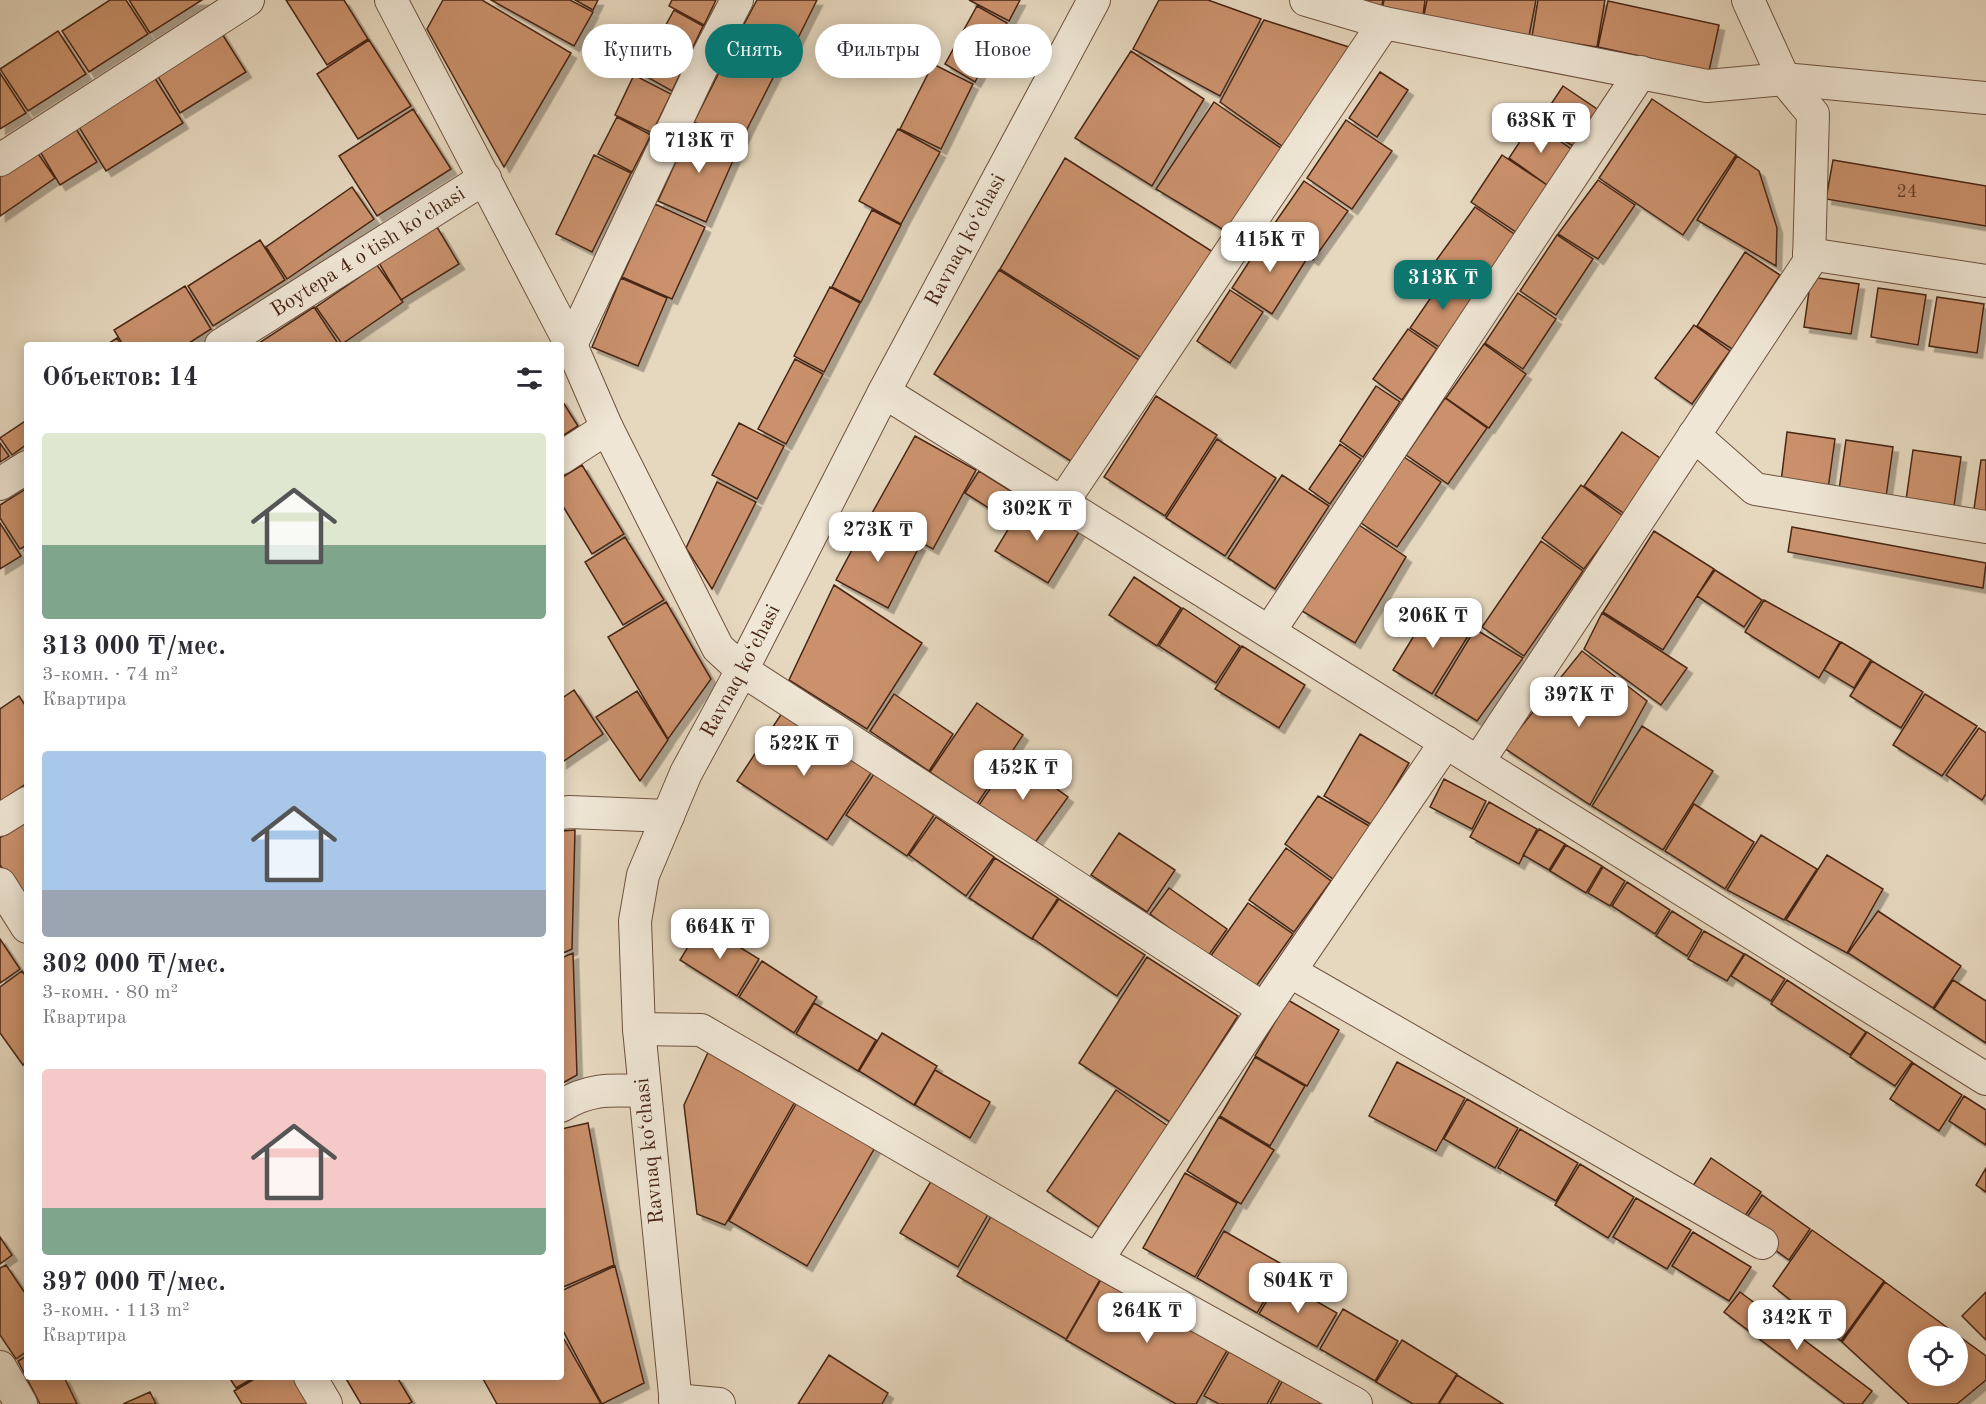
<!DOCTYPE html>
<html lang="ru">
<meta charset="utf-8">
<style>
:root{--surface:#fff;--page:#f7f7f7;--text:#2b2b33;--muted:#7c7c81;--accent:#0f766e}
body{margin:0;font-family:"Old Standard TT",serif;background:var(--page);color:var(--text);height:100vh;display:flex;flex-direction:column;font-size:22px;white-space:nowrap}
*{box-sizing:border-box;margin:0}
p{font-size:20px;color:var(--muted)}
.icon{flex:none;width:33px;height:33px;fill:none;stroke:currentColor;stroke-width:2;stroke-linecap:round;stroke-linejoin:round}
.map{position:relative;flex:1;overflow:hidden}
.side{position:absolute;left:24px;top:342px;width:540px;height:1038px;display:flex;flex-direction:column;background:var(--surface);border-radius:6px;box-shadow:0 3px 15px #0003}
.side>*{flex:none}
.hud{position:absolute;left:582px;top:24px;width:570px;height:54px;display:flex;gap:12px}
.buttons{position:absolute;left:1908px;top:1326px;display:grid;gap:12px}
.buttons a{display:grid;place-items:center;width:60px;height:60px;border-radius:50%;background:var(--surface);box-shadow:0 3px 15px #0003;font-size:30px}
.price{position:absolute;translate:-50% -51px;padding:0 14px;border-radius:12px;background:#fff;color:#222;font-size:20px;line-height:39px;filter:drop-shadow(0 2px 3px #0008)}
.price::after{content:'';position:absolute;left:50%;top:36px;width:18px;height:14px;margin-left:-9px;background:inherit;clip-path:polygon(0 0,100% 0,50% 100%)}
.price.current{background:var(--accent);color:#fff}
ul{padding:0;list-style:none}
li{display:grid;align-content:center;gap:12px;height:318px;padding:0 18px}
li span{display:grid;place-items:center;height:186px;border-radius:6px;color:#555}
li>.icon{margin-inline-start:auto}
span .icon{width:108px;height:108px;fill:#fffc;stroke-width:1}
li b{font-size:26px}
h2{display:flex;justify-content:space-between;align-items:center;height:72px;padding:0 18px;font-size:26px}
.pill{padding:0 21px;border-radius:27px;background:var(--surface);box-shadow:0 3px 15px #0003;font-size:21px;line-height:54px}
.pill.current{background:var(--accent);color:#fff}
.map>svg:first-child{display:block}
.building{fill:#ca916c;stroke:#482614;stroke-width:1.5;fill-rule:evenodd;filter:url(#shadow)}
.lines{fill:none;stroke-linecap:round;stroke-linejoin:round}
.minor-casing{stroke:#70523f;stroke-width:34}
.minor{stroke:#efe6d5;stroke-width:32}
.labels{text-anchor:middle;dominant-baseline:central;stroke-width:5;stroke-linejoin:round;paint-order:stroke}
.number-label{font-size:18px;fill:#68412a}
.street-label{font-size:21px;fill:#482614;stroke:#efe6d5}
</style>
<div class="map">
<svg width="1986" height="1404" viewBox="0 0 1986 1404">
<defs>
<filter id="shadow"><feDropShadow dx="5.5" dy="5.5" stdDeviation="0" flood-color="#0004"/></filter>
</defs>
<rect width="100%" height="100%" fill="#e6d8bf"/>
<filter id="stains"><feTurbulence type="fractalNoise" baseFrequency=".00333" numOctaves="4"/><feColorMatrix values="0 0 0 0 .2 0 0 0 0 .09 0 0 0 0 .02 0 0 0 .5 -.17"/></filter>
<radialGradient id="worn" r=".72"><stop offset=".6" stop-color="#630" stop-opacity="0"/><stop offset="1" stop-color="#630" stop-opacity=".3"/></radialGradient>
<path class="building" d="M 110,0 L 126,0 L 148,34 L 89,72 L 62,31 Z
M 129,0 L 202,0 L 150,33 Z
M 286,0 L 344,0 L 368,39 L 327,65 Z
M 443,0 L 482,0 L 571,53 L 504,167 L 427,29 Z
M 491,0 L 570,0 L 593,12 L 574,46 Z
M 575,0 L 598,0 L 593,10 Z
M 672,0 L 716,0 L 704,25 L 669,6 Z
M 757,0 L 817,0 L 783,68 L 734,43 Z
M 969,0 L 1020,0 L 1009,21 Z
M 1159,0 L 1208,0 L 1261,19 L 1220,96 L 1133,49 Z
M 1350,0 L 1383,0 L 1381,10 Z
M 1384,0 L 1425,0 L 1423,15 L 1382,10 Z
M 1427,0 L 1536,0 L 1529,36 L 1424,15 Z
M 1538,0 L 1605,0 L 1597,47 L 1532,37 Z
M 1608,1 L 1719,25 L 1709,71 L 1598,47 Z
M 977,6 L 1007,23 L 975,82 L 945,64 Z
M 674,10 L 703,26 L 672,91 L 640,73 Z
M 1264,20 L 1352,48 L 1289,151 L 1220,102 Z
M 219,29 L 246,72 L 180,113 L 154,70 Z
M 58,31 L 86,74 L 28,111 L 0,69 Z
M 369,40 L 411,106 L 358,139 L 317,74 Z
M 732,47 L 777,70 L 739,145 L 694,122 Z
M 1131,51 L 1204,99 L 1152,186 L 1075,138 Z
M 933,64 L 973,84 L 941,149 L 900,129 Z
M 151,72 L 183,123 L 106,171 L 74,119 Z
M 1380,72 L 1408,90 L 1377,137 L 1349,118 Z
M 0,73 L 26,113 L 0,129 Z
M 634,75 L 671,94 L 652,133 L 615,115 Z
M 1563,86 L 1600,111 L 1576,148 L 1538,124 Z
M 1652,99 L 1736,155 L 1683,235 L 1599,178 Z
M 1214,102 L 1288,153 L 1232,235 L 1156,189 Z
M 413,109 L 451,169 L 377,216 L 339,156 Z
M 617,117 L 651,135 L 632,172 L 598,154 Z
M 1346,120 L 1392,151 L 1352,209 L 1307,178 Z
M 71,121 L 97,162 L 60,185 L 35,143 Z
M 1533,122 L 1574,151 L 1550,187 L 1509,158 Z
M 692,126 L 739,147 L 706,222 L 658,201 Z
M 898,129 L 940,152 L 901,224 L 859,201 Z
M 32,145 L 55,178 L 0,216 L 0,166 Z
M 594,155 L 631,173 L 592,252 L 556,234 Z
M 1502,155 L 1550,187 L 1519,234 L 1471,202 Z
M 1737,156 L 1759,171 L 1777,228 L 1776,266 L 1697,220 Z
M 1065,158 L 1213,252 L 1145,360 L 1000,269 Z
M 1833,160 L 1986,186 L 1986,226 L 1826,199 Z
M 1598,180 L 1635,205 L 1598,259 L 1558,234 Z
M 1304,181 L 1348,211 L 1313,260 L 1270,230 Z
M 352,187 L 374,219 L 287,279 L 266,247 Z
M 655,204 L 705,227 L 672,299 L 622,277 Z
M 1475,207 L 1517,236 L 1477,292 L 1435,262 Z
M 872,210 L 901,225 L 861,302 L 832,287 Z
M 437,227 L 459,264 L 401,300 L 379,263 Z
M 1269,231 L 1308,257 L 1272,314 L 1232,288 Z
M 1557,235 L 1593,259 L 1556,315 L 1520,291 Z
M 260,240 L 285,280 L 213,326 L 188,286 Z
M 1745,252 L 1780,275 L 1732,349 L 1697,326 Z
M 377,265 L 403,302 L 342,344 L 316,307 Z
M 999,270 L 1144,363 L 1077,465 L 934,374 Z
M 1447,274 L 1476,294 L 1439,347 L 1410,328 Z
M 1811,277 L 1859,284 L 1851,334 L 1804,327 Z
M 621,278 L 667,298 L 638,366 L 592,347 Z
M 185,286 L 211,329 L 186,345 L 123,345 L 114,330 Z
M 830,287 L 860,303 L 824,372 L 794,356 Z
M 1878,288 L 1926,295 L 1918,345 L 1871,337 Z
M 1230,290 L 1263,312 L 1230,363 L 1197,341 Z
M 1518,293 L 1556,319 L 1523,369 L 1485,343 Z
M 1937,297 L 1984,304 L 1977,353 L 1929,346 Z
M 314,307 L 339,345 L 256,345 Z
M 1694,325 L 1730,351 L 1692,404 L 1655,378 Z
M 1408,329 L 1437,349 L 1402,400 L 1373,379 Z
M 117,338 L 121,345 L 106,345 Z
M 1484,344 L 1526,374 L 1489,428 L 1446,398 Z
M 795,359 L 823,374 L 786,444 L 758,429 Z
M 1376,386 L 1400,402 L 1363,457 L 1340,441 Z
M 1156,396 L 1217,435 L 1165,516 L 1104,477 Z
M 1445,398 L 1487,428 L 1448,484 L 1406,455 Z
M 561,399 L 578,426 L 561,437 Z
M 27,420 L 27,444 L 12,455 L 0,438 Z
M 739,423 L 784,446 L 757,499 L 712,475 Z
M 1622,432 L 1663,460 L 1625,514 L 1584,486 Z
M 1787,432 L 1835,439 L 1828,489 L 1781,482 Z
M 915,436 L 976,470 L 933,549 L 871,515 Z
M 1217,439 L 1276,478 L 1225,556 L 1166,518 Z
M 1846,440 L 1893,447 L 1886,497 L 1839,490 Z
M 0,443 L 9,456 L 0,462 Z
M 1340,444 L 1361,459 L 1330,504 L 1309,489 Z
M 1913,450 L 1961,457 L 1954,506 L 1906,500 Z
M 1404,457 L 1441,482 L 1397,547 L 1361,523 Z
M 1981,460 L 1986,460 L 1986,511 L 1974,509 Z
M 582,465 L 624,534 L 592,554 L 561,503 L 561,478 Z
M 979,471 L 1025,500 L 1011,522 L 965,493 Z
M 1282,475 L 1329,506 L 1275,589 L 1228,558 Z
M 717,482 L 756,502 L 712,589 L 686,548 Z
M 1581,485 L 1623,516 L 1584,569 L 1542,538 Z
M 27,488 L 27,545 L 20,549 L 0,518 L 0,505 Z
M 1026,500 L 1079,532 L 1048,583 L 995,551 Z
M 869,518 L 920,545 L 888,608 L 836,580 Z
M 0,523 L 21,556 L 0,569 Z
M 1359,525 L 1406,557 L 1355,643 L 1302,611 Z
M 1792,527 L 1986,563 L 1983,588 L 1788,552 Z
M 1654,531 L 1714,569 L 1663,650 L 1603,612 Z
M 625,537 L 664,600 L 623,625 L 585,562 Z
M 1541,541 L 1583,571 L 1524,656 L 1482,627 Z
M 1715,570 L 1762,600 L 1744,627 L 1697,596 Z
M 1134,577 L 1181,608 L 1157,646 L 1109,615 Z
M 834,585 L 922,643 L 867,729 L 789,680 Z
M 1764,600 L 1840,642 L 1819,678 L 1745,632 Z
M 666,602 L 711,679 L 668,739 L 608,637 Z
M 1434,603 L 1473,628 L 1432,694 L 1393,670 Z
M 1183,608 L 1240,646 L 1216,683 L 1159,646 Z
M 1602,613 L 1687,668 L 1661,705 L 1584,649 Z
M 1475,629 L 1523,658 L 1477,721 L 1435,695 Z
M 1841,642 L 1871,660 L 1854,688 L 1824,670 Z
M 1242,646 L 1305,685 L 1279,728 L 1215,689 Z
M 1582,651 L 1647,701 L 1590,805 L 1504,748 Z
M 1872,661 L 1923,692 L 1901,728 L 1850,696 Z
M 574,690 L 603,734 L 561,763 L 561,699 Z
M 637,691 L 668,740 L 640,781 L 596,717 Z
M 894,694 L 953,734 L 929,771 L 870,731 Z
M 1925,694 L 1977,726 L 1942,776 L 1893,745 Z
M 19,696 L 27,708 L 27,783 L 0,802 L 0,709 Z
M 977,703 L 1023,735 L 977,804 L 930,772 Z
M 782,713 L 871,773 L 827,840 L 737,781 Z
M 1642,726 L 1713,771 L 1663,850 L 1592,806 Z
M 1979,728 L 1986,733 L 1986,794 L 1982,800 L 1946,775 Z
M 1360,734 L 1409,763 L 1372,825 L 1324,796 Z
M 1012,757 L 1068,797 L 1034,844 L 979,805 Z
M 874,774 L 934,815 L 907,856 L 846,815 Z
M 1444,779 L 1486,801 L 1472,829 L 1430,807 Z
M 1318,796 L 1371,827 L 1333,879 L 1285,844 Z
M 1489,802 L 1537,829 L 1519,864 L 1470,837 Z
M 1694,804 L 1754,842 L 1725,889 L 1665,851 Z
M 936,817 L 994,857 L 966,896 L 909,855 Z
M 27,820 L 27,906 L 0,865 L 0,838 Z
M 1539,829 L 1565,844 L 1549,870 L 1523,855 Z
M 575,830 L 572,949 L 561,954 L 561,831 Z
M 1119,833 L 1175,870 L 1147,912 L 1091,875 Z
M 1761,835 L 1817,869 L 1784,920 L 1727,890 Z
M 1566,845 L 1602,866 L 1586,893 L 1550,871 Z
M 1286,848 L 1331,881 L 1294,932 L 1249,900 Z
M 1827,855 L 1883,889 L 1847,953 L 1786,920 Z
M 995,858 L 1058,898 L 1032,939 L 969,898 Z
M 1603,867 L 1625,881 L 1610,906 L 1588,893 Z
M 1627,882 L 1670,910 L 1655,934 L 1612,906 Z
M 1169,888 L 1227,929 L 1208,956 L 1150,914 Z
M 1059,899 L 1145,955 L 1117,996 L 1032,938 Z
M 1248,903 L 1293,934 L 1254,989 L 1210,957 Z
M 1672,911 L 1702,930 L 1687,956 L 1656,936 Z
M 1878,911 L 1961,966 L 1933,1008 L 1848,953 Z
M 702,924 L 759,959 L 737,996 L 680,960 Z
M 1704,931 L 1744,954 L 1727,981 L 1688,959 Z
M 0,939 L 20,969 L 0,983 Z
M 573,953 L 577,1075 L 561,1084 L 561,958 Z
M 1745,954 L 1785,979 L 1771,1001 L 1731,976 Z
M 1147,957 L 1238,1016 L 1170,1122 L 1079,1063 Z
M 762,961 L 817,997 L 794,1033 L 739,997 Z
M 22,971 L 27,978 L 27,1061 L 23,1065 L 0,1033 L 0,987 Z
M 1787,980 L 1866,1032 L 1850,1055 L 1771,1004 Z
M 1953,980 L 1986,1001 L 1986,1043 L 1934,1009 Z
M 1288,1000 L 1339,1030 L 1307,1086 L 1255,1056 Z
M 814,1003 L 876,1040 L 858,1071 L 796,1034 Z
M 1867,1032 L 1912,1062 L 1895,1086 L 1850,1057 Z
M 882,1033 L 937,1066 L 914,1105 L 859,1071 Z
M 710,1048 L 797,1098 L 725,1225 L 697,1214 L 684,1105 Z
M 1255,1057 L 1305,1086 L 1270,1146 L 1220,1116 Z
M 1397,1062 L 1465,1098 L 1436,1151 L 1369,1116 Z
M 1913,1063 L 1962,1095 L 1939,1131 L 1890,1099 Z
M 935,1070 L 990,1102 L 970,1138 L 915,1105 Z
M 1116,1090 L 1168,1126 L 1099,1227 L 1047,1191 Z
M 1964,1096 L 1986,1110 L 1986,1145 L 1949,1121 Z
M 799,1099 L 877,1144 L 807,1266 L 729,1221 Z
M 1467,1099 L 1518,1128 L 1495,1168 L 1444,1139 Z
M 1219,1117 L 1274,1150 L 1241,1204 L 1187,1171 Z
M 588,1123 L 614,1265 L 561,1288 L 561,1129 Z
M 1520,1129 L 1578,1163 L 1556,1201 L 1498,1168 Z
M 1711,1158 L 1761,1192 L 1739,1225 L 1689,1192 Z
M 1580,1164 L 1634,1197 L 1608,1238 L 1555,1205 Z
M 1986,1168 L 1986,1192 L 1976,1185 Z
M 1185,1173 L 1237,1203 L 1195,1277 L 1143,1248 Z
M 933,1178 L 990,1211 L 958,1267 L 900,1233 Z
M 1762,1195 L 1810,1229 L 1789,1260 L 1741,1226 Z
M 1636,1198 L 1691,1230 L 1667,1269 L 1613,1237 Z
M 993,1213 L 1102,1276 L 1066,1339 L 957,1276 Z
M 1812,1230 L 1884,1281 L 1841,1341 L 1773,1286 Z
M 1224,1231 L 1285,1266 L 1257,1313 L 1197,1278 Z
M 1693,1232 L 1751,1267 L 1729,1301 L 1672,1266 Z
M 0,1237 L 12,1255 L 0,1264 Z
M 6,1265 L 27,1296 L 27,1351 L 16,1359 L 0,1335 L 0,1268 Z
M 615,1266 L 644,1383 L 602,1404 L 561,1327 L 561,1291 Z
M 1103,1276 L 1228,1349 L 1196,1404 L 1176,1404 L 1066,1340 Z
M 1279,1280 L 1337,1313 L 1317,1347 L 1259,1314 Z
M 1885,1282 L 1986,1356 L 1986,1380 L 1957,1404 L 1909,1404 L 1842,1342 ZM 1918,1336 L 1958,1336 L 1958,1376 L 1918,1376 Z
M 1740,1292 L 1872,1391 L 1862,1404 L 1845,1404 L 1724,1312 Z
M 1986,1292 L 1986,1340 L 1962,1316 Z
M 1343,1309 L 1398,1341 L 1375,1381 L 1320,1349 Z
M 561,1334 L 601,1404 L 497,1404 L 482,1377 L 561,1377 Z
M 1402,1340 L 1457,1374 L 1438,1404 L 1413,1404 L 1376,1382 Z
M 1230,1350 L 1281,1378 L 1267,1404 L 1219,1404 L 1204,1396 Z
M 829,1355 L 888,1393 L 882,1404 L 798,1404 Z
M 27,1356 L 27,1377 L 64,1377 L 77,1404 L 40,1404 L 18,1361 Z
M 1457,1375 L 1503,1404 L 1439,1404 Z
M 229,1377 L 255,1377 L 236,1388 Z
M 258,1377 L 293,1377 L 309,1404 L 242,1404 L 234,1391 Z
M 345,1377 L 397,1377 L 412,1402 L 408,1404 L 361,1404 Z
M 1283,1380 L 1326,1404 L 1270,1404 Z
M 150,1392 L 156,1404 L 123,1404 Z"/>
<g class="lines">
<defs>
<g id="minor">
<path d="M 391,0 L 571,345 L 607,428 L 718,648 L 742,670 L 1264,1009"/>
<path d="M 1306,0 L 1384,23 L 1707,86 L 1784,79 L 1986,98"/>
<path d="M 0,160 L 248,0"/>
<path d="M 1809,254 L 1986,281"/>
<path id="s1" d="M 221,345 L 485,178"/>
<path d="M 571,345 L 701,69 L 737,0"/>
<path d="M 884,392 L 1986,1079"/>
<path d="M 1694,435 L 1755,489 L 1986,527"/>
<path d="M 561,458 L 607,428"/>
<path d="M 0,484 L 27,467"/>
<path d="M 1062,503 L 1384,23"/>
<path d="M 1269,632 L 1641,72"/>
<path d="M 1478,762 L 1809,262 L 1813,114 L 1784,79 L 1748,0"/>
<path d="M 561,813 L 570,812 L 668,816"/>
<path d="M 0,820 L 27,803"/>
<path d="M 0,884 L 27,927"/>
<path d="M 1291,972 L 1762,1243"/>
<path d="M 639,1029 L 701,1030 L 1097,1260 L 1356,1404"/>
<path d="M 561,1106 C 590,1088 610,1090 644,1091"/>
<path d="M 1097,1260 L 1264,1009 L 1446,742"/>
<path d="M 0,1367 L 21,1404"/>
<path d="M 310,1377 L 326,1404"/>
<path d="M 675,1400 L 719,1404"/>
<path id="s2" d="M 676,1404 L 639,1029 L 635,921 L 643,875 L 686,773 L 742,670 L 884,392 L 1094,0"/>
</g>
</defs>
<use href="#minor" class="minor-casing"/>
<use href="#minor" class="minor"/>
</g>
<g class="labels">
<g class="number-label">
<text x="1907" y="192">24</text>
</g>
<g class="street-label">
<text stroke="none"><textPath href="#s2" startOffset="1244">Ravnaq ko‘chasi</textPath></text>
<text stroke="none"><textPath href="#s1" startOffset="174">Boytepa 4 o'tish ko'chasi</textPath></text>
<text stroke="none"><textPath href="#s2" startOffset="758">Ravnaq ko‘chasi</textPath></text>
<text transform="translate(650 1151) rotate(-96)">Ravnaq ko‘chasi</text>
</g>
</g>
<rect width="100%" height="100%" filter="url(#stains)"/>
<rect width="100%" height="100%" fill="url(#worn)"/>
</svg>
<div class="buttons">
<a><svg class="icon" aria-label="locate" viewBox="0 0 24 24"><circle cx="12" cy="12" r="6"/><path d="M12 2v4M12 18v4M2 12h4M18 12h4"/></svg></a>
</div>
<b class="price" style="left:1541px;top:154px">638K ₸</b>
<b class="price" style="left:699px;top:174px">713K ₸</b>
<b class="price" style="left:1270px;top:273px">415K ₸</b>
<b class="price current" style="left:1443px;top:311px">313K ₸</b>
<b class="price" style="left:1037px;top:542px">302K ₸</b>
<b class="price" style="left:878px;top:563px">273K ₸</b>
<b class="price" style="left:1433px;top:649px">206K ₸</b>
<b class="price" style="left:1579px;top:728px">397K ₸</b>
<b class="price" style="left:804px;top:777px">522K ₸</b>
<b class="price" style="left:1023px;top:801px">452K ₸</b>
<b class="price" style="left:720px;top:960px">664K ₸</b>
<b class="price" style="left:1298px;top:1314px">804K ₸</b>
<b class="price" style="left:1147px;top:1344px">264K ₸</b>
<b class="price" style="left:1797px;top:1351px">342K ₸</b>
<div class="hud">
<a class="pill">Купить</a>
<a class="pill current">Снять</a>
<a class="pill">Фильтры</a>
<a class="pill">Новое</a>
</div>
<section class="side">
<h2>Объектов: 14<svg class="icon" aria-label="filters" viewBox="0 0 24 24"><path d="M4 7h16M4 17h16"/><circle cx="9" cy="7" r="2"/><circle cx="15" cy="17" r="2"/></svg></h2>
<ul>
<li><span style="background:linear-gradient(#dfe7d0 60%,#7fa58c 0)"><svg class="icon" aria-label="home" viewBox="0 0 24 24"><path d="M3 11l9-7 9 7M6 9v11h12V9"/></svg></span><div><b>313 000 ₸/мес.</b><p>3-комн. · 74 m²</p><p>Квартира</p></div></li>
<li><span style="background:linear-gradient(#a9c7e8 75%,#9aa5b1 0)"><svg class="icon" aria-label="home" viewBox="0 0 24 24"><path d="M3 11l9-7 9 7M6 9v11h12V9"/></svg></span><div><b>302 000 ₸/мес.</b><p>3-комн. · 80 m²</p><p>Квартира</p></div></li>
<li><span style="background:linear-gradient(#f6c9c9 75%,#7fa58c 0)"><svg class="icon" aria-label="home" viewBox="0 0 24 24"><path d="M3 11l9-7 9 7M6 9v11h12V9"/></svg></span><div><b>397 000 ₸/мес.</b><p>3-комн. · 113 m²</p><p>Квартира</p></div></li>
</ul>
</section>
</div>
